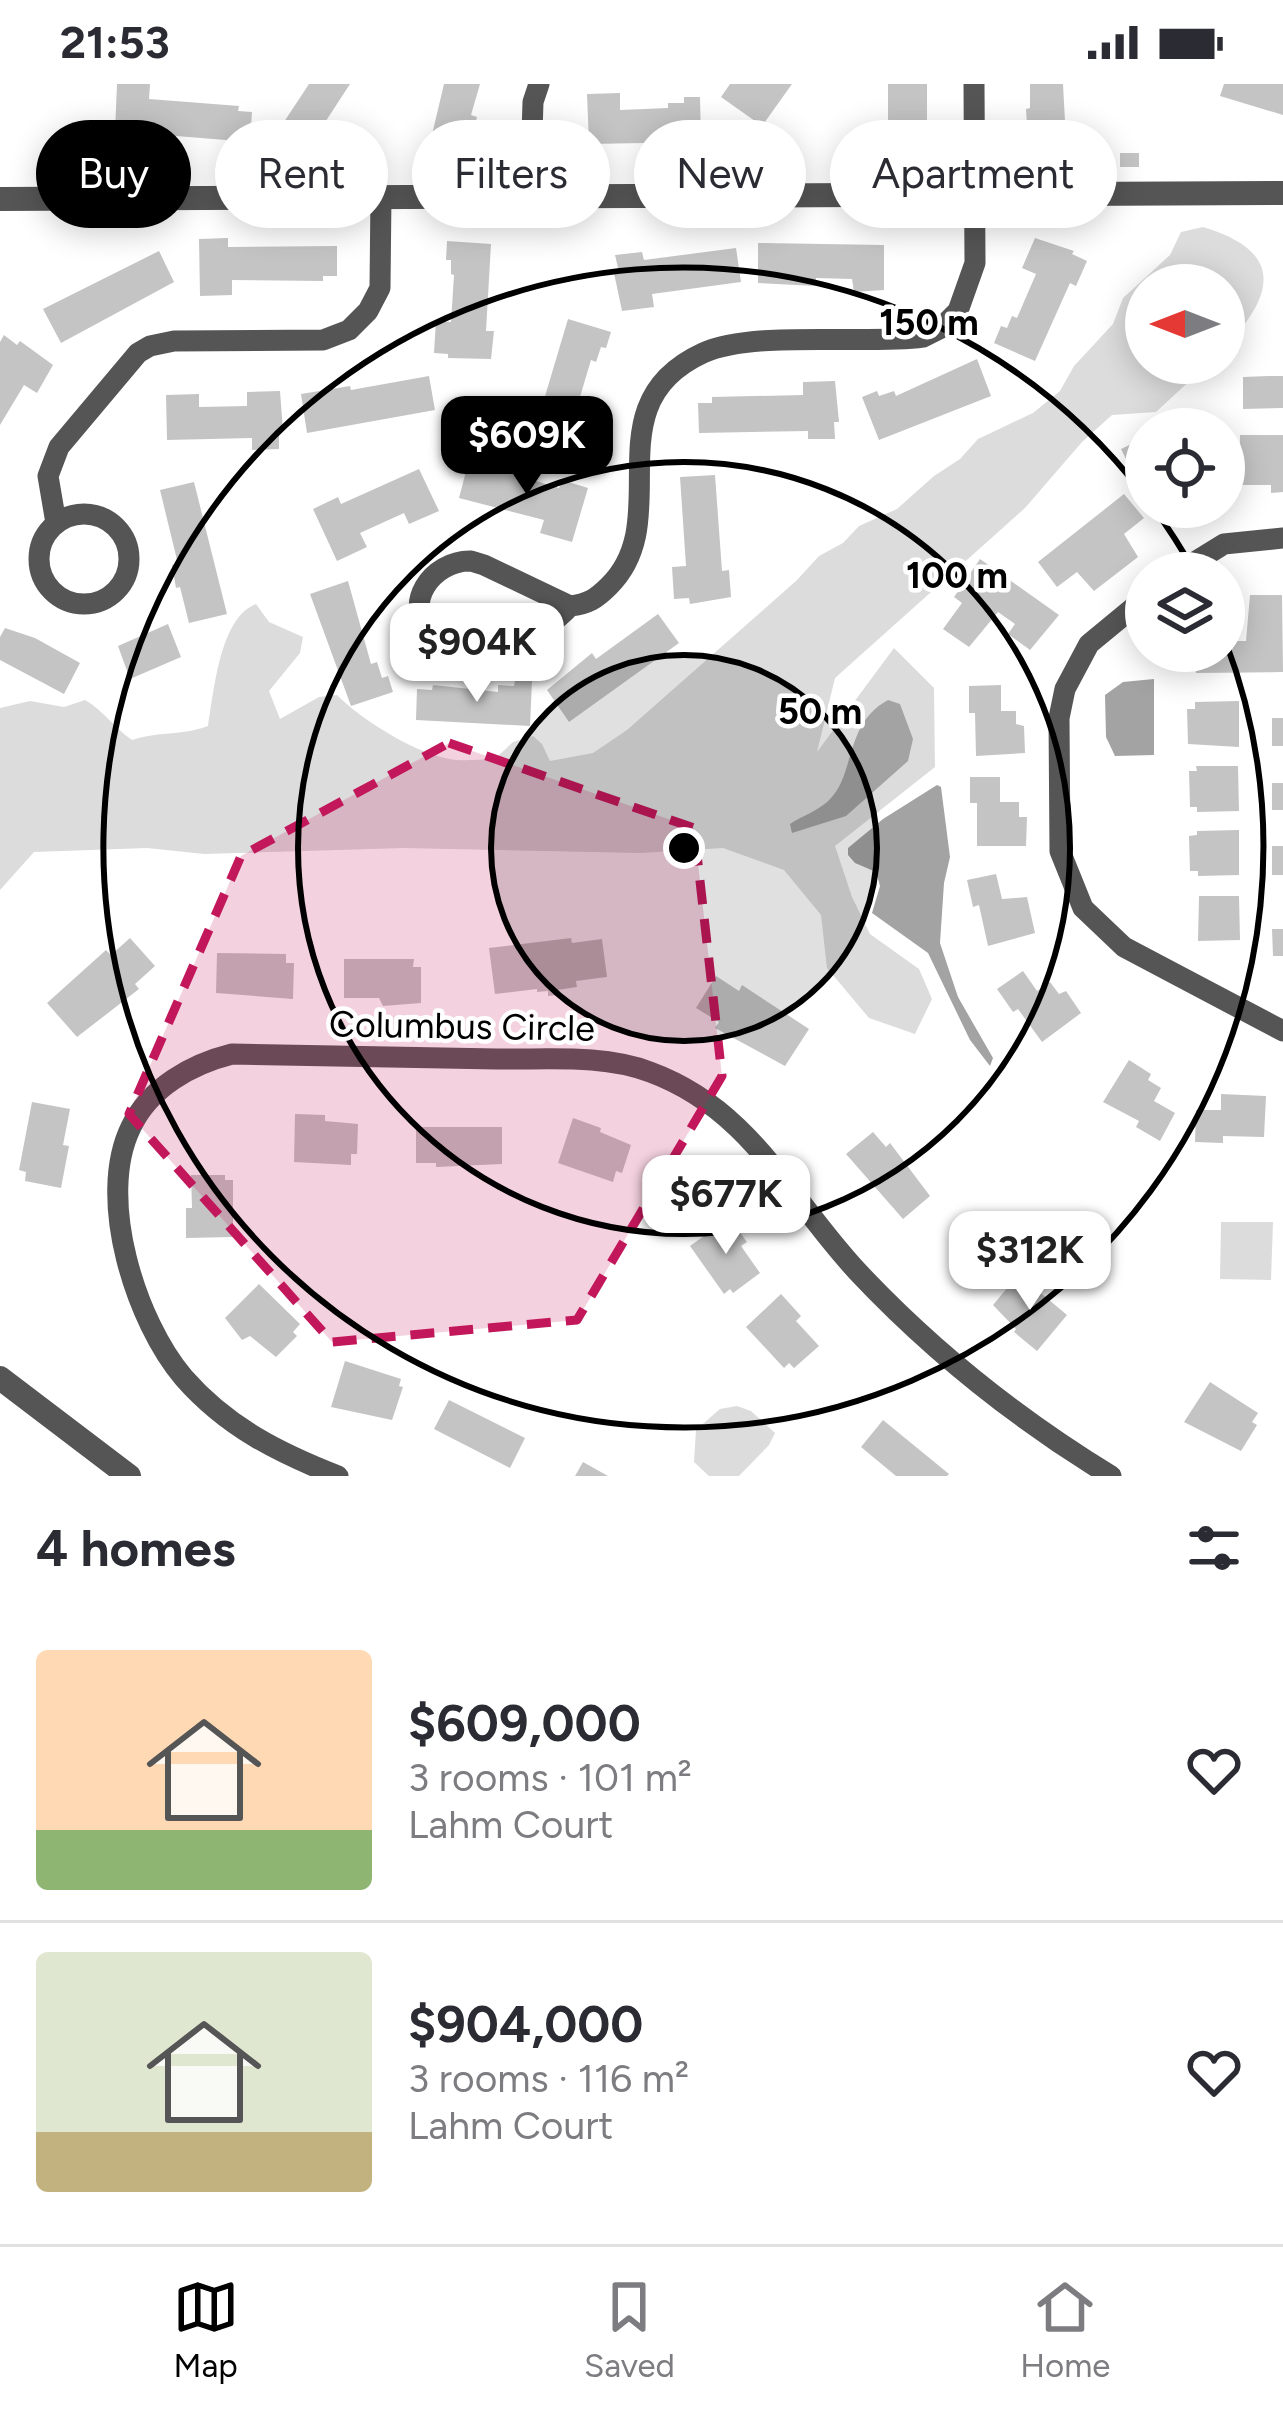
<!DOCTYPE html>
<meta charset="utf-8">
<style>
:root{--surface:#fff;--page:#f2f2f3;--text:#2b2b33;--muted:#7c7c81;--line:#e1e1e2;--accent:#000}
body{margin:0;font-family:Figtree,sans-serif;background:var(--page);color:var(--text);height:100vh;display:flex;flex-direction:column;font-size:45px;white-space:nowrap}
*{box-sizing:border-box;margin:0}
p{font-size:39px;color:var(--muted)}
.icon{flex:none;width:66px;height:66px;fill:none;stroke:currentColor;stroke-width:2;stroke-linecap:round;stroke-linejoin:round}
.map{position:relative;height:1392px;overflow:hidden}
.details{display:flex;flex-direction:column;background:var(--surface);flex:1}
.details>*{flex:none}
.banner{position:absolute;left:36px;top:36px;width:1212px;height:108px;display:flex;gap:24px}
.needle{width:78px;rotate:270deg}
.controls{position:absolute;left:1125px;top:180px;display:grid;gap:24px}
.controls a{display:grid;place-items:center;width:120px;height:120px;border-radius:50%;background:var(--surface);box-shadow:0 6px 30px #0003;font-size:60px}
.price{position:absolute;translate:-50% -102px;padding:0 27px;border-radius:24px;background:#fff;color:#222;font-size:39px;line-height:78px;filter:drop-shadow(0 3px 6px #0008)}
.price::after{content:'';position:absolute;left:50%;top:72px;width:36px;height:27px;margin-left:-18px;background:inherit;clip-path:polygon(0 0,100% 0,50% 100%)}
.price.active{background:var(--accent);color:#fff}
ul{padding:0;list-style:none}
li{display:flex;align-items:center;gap:36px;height:300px;padding:0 36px}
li+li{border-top:3px solid var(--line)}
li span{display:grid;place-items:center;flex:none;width:336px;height:240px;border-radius:12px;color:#555}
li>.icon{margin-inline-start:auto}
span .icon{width:144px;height:144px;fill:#fffc;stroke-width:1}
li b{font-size:51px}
h2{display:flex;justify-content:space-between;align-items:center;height:144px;padding:0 36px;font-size:51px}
.pill{padding:0 42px;border-radius:54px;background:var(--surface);box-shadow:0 6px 30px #0003;font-size:42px;line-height:108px}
.pill.active{background:var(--accent);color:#fff}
.status{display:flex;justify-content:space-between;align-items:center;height:84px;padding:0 60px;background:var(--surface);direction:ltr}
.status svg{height:33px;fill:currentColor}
.tabs{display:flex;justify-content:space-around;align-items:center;height:168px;border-top:3px solid var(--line);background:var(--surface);font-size:33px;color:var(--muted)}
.tabs a{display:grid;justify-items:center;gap:6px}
.tabs .active{color:var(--accent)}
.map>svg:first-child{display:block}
.green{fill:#dcdcdc}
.water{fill:#a3a3a3}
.building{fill:#c4c4c4}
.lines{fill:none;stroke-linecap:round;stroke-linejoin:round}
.minor{stroke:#555;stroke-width:21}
.tertiary{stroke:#555;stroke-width:24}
.marked{fill:#c2185b;fill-opacity:0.2;stroke:#c2185b;stroke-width:9;stroke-dasharray:24 15;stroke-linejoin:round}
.ring{fill:none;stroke:#000;stroke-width:6}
.labels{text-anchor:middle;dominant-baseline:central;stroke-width:9;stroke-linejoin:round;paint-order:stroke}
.street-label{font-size:36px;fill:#000;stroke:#fff}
.centre{fill:#000;stroke:#fff;stroke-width:6}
.ring-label{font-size:36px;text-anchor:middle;font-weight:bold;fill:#000;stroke:#fff;stroke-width:9;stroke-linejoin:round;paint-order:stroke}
</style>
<div class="status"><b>21:53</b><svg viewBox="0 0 49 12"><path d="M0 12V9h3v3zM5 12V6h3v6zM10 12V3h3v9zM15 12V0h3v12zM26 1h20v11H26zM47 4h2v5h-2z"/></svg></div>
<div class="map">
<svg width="1283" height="1392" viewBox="0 0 1283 1392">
<rect width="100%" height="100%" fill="#fff"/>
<path class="green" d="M 1203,143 C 1283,167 1277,209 1224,264 L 1224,201 L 1146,201 L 1146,279 L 1209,279 L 1156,328 L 1112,331 L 1082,358 L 1025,424 L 835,594 L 817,668 L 894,564 L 934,604 L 935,683 L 835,762 L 852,813 L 870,850 L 919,885 L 932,915 L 915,950 L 869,934 L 827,884 L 821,831 L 784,786 L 723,764 L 641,769 L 403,764 L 204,770 L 147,764 L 34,768 L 0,806 L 0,624 L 30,617 L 64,623 L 85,616 C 104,627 113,643 132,656 C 159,647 181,652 208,642 C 214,607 220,533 256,520 L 269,538 L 303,553 L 300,569 L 269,607 L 280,635 L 319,613 L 337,611 C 361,636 421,673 456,676 C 468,677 482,675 495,675 L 513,658 L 533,652 L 542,660 L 550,677 L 593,669 L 627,646 L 796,497 L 819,472 L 843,459 L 859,442 L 897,425 L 934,392 L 960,375 L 978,355 L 1033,329 L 1060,307 L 1074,282 L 1113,240 L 1123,214 L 1170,171 L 1181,148 Z
M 1221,1138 L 1273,1138 L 1271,1196 L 1220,1195 Z
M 737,1322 L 751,1327 L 775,1349 L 769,1361 L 739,1392 L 709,1392 L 694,1378 L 696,1346 L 720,1325 Z"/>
<path class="water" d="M 1154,595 L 1154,671 L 1115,672 L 1106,653 L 1105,611 L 1123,598 Z
M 888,616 L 900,620 L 913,655 L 908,677 L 846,732 L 792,749 L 790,740 C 802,732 822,725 831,714 C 855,689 845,639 888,616 Z
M 937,701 L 941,703 L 950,773 L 944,799 L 940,859 L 958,913 L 993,974 L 990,982 L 970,956 L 928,869 L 872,829 L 880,802 L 876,788 L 855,779 L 848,771 L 848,764 L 883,735 Z"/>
<path class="building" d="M 117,0 L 150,0 L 149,15 L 239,22 L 238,27 L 252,28 L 250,58 L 115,47 Z
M 309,0 L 350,0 L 307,66 L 278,47 Z
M 444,0 L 480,0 L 471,31 L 477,33 L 473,49 L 479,51 L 475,66 L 431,55 Z
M 730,0 L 792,0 L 762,42 L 721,13 Z
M 888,0 L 927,0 L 927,50 L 888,50 Z
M 1030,0 L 1063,0 L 1066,56 L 1021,58 L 1020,41 L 1027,41 L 1026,25 L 1030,24 Z
M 1224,0 L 1283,0 L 1283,31 L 1220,12 Z
M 620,9 L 620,26 L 668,24 L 668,19 L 684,19 L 684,13 L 700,13 L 701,58 L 589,60 L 587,10 Z
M 577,62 L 578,78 L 558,78 L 558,63 Z
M 1120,69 L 1139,69 L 1139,83 L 1120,83 Z
M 228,154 L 228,163 L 337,162 L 337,192 L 323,192 L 323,197 L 232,196 L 232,211 L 200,212 L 199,155 Z
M 1035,154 L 1074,167 L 1072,170 L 1087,177 L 1076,202 L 1070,199 L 1035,277 L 994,259 L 1001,242 L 1007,244 L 1012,232 L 1017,234 L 1036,190 L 1022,184 Z
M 447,157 L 491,160 L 486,247 L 494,247 L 491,275 L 448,274 L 448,270 L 434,269 L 436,237 L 451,238 L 454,191 L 451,190 L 451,176 L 446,176 Z
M 758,159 L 884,161 L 884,206 L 854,208 L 852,195 L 816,194 L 816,202 L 758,199 Z
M 736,164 L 741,198 L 652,210 L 654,223 L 622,227 L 614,189 L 619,188 L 615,171 L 642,168 L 644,176 Z
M 159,167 L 174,198 L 61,259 L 43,225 Z
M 568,235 L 611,248 L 606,264 L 601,263 L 596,278 L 591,276 L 577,323 L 591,327 L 581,358 L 542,350 L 544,346 L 528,341 L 536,317 L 543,319 Z
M 4,251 L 17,261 L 20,257 L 53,281 L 37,309 L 24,301 L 0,341 L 0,258 Z
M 977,275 L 991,312 L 879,356 L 862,313 L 877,307 L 879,312 L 894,307 L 896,312 Z
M 429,292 L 435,326 L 307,349 L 301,310 L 350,302 L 351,306 Z
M 1268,292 L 1283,292 L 1283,324 L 1243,325 L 1243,293 Z
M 835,297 L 839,338 L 834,338 L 835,355 L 808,355 L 808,347 L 699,349 L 698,319 L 712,319 L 712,313 L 803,311 L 803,298 Z
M 280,307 L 283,347 L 279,348 L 279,365 L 252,366 L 252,354 L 167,356 L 166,311 L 199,310 L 199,323 L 247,322 L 247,308 Z
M 1189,325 L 1198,345 L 1145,345 Z
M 1240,351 L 1283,351 L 1283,408 L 1271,409 L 1271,401 L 1240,401 Z
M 1146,353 L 1146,388 L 1135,393 L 1121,365 Z
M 469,376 L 559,404 L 562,396 L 588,404 L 572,458 L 540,449 L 544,436 L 459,414 Z
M 419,385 L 439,427 L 409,440 L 404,429 L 360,449 L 367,463 L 337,477 L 313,425 L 338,413 L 341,420 Z
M 715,391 L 722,487 L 729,486 L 731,513 L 690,520 L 689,514 L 674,515 L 672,483 L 686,482 L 680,393 Z
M 194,398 L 227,530 L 189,539 L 180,503 L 176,504 L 172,481 L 178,480 L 160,406 Z
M 1124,410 L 1144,434 L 1124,450 L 1138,473 L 1094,507 L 1077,488 L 1057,503 L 1038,478 Z
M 980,475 L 1059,531 L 1030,566 L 1008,550 L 1015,540 L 998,528 L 969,563 L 943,545 L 962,519 L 954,513 Z
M 348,497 L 371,580 L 377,578 L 382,594 L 388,592 L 393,608 L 351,622 L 310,510 Z
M 1250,511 L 1282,511 L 1283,588 L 1196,589 L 1195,567 L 1224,567 L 1224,557 L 1246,557 Z
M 658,530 L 679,559 L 569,638 L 547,606 L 592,569 L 596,575 Z
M 168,540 L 181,573 L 130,595 L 118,562 Z
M 5,544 L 35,554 L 80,579 L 64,610 L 0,576 L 0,553 Z
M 515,596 L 532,597 L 530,642 L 416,636 L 417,605 L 432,606 L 433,601 L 498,608 L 498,601 L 514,602 Z
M 1001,601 L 1001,627 L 1016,627 L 1016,640 L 1024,642 L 1025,669 L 976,672 L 975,629 L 969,629 L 969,602 Z
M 1239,617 L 1239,663 L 1188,660 L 1187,625 L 1195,625 L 1195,618 Z
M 1272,634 L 1283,634 L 1283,662 L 1272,662 Z
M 1196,682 L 1238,682 L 1239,727 L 1197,728 L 1197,723 L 1190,723 L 1189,687 L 1197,687 Z
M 970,693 L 1000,693 L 1000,718 L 1019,718 L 1019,733 L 1027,733 L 1026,762 L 977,762 L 977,719 L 970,719 Z
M 1272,699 L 1283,699 L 1283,726 L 1272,726 Z
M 1239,746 L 1239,791 L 1198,792 L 1198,787 L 1190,787 L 1189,752 L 1197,751 L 1197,747 Z
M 1272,762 L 1283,762 L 1283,791 L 1272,791 Z
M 996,790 L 1002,815 L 1027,813 L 1035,849 L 988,862 L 979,821 L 973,823 L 967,796 Z
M 1199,812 L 1239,812 L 1240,856 L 1198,857 Z
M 1272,845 L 1283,845 L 1283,872 L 1273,872 Z
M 130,854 L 155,882 L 135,900 L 139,905 L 77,953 L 47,919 L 106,866 L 111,871 Z
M 571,854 L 572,859 L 602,855 L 607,893 L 576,897 L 577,903 L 557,906 L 557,911 L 548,912 L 548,907 L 537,908 L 537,905 L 495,910 L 489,864 Z
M 217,869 L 286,870 L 286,879 L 294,879 L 293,915 L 216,909 Z
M 344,875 L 414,875 L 413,883 L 421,883 L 421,919 L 383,922 L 379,914 L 344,914 Z
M 1023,887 L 1037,907 L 1050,898 L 1059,910 L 1066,907 L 1081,929 L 1042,958 L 1018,925 L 1013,928 L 997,905 Z
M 716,892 L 739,907 L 742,901 L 809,945 L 785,982 L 715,944 L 719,938 L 696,924 Z
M 1129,976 L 1151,990 L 1148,996 L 1161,1004 L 1154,1017 L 1175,1029 L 1160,1057 L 1136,1043 L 1139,1037 L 1103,1018 Z
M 1221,1010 L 1266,1012 L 1264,1053 L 1223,1052 L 1223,1059 L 1195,1058 L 1196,1026 L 1221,1026 Z
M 32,1018 L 70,1025 L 63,1061 L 69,1062 L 61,1104 L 25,1097 L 26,1088 L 19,1086 Z
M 295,1030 L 325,1031 L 325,1037 L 358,1040 L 357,1070 L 351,1070 L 351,1081 L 294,1078 Z
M 573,1034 L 601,1044 L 600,1048 L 631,1061 L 622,1089 L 616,1087 L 613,1098 L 558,1079 Z
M 416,1043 L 502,1043 L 502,1080 L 436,1083 L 436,1079 L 416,1079 Z
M 873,1048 L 886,1063 L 890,1059 L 930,1112 L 903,1135 L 846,1070 Z
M 191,1091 L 225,1091 L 225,1096 L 233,1096 L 233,1153 L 186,1154 L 186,1124 L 192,1124 Z
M 729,1134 L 747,1158 L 741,1162 L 760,1189 L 733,1209 L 730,1205 L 724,1210 L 690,1162 Z
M 1024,1195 L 1067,1231 L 1037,1267 L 1014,1248 L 1016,1245 L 993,1221 L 1013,1197 L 1018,1202 Z
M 259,1200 L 300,1240 L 293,1248 L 297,1252 L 276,1273 L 250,1252 L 242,1256 L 225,1234 Z
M 781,1210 L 801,1232 L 796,1237 L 819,1262 L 794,1284 L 789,1279 L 784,1284 L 746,1243 Z
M 345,1277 L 401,1295 L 399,1302 L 403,1303 L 392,1336 L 331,1323 Z
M 1210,1298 L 1258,1329 L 1252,1338 L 1257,1341 L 1241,1367 L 1184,1338 Z
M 449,1316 L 525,1354 L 510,1384 L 434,1345 Z
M 883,1336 L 949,1390 L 947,1392 L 896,1392 L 861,1363 Z
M 583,1378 L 608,1392 L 575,1392 Z"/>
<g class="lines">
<path class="minor" d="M 530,110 L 533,18 L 539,0
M39 475a45 45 0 1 1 90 0a45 45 0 1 1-90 0Z
M 56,439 L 48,392 L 59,363 L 138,269 L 150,262 L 174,257 L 323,256 L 349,246 L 368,227 L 380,204 L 381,111
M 471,477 L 484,481 L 570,522 C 543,553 471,585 434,553 C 399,522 432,476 471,477 Z
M 1177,489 L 1224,460 L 1283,454
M 1146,513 L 1089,560 L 1065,605 L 1059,634 L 1060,767 L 1083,824 L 1124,863 L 1283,947
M 570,522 C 588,520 596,515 609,502 C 678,434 590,321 703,269 C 753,246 863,261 923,253 L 941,244 L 958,227 L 975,179 L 974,0
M 338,1392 C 279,1369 227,1343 184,1294 C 136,1238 96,1114 131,1043 C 150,1003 192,980 232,970 C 320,971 408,973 497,975 C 547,976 602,970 650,988 C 751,1025 788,1113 857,1187 C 933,1268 1016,1334 1111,1392"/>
<path class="tertiary" d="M 0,115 L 1283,109
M 0,1294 L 129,1392"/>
</g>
<path class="marked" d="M 449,659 L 694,744 L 722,992 L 577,1236 L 332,1258 L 129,1030 L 241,772 Z"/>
<circle cx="684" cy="764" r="193" fill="#000" fill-opacity=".12"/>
<g class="ring">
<circle cx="684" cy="764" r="193"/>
<circle cx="684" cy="764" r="386"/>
<path d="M1153 423A580 580 0 0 1 1194 487M1225 556A580 580 0 1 1 1144 411"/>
</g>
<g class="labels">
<g class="street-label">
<text transform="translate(462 942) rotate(1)">Columbus Circle</text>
</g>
</g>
<circle cx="684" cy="764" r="18" class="centre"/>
<g class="ring-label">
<text x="929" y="251">150 m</text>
<text x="957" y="504">100 m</text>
<text x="820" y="640">50 m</text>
</g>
</svg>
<div class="controls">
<a><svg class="needle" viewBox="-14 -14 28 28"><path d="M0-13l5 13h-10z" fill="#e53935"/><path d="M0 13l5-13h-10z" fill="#7c7c81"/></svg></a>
<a><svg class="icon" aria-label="locate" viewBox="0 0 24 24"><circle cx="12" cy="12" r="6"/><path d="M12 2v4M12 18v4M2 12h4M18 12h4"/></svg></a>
<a><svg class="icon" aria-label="layers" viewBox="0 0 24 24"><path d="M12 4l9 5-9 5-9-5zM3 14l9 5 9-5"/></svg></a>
</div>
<b class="price active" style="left:527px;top:414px">$609K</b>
<b class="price" style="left:477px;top:621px">$904K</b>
<b class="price" style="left:726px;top:1173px">$677K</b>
<b class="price" style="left:1030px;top:1229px">$312K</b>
<div class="banner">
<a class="pill active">Buy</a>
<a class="pill">Rent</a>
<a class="pill">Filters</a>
<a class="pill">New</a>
<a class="pill">Apartment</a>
</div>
</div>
<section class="details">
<h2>4 homes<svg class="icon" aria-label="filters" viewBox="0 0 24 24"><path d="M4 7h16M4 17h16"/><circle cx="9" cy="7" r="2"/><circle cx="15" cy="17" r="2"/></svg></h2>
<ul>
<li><span style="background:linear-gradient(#ffd9b3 75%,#8fb573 0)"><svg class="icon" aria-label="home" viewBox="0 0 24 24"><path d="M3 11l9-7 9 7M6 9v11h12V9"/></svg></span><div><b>$609,000</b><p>3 rooms · 101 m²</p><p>Lahm Court</p></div><svg class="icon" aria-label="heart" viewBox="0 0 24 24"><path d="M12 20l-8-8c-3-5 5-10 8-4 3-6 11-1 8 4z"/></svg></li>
<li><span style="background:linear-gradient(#dfe7d0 75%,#c2b280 0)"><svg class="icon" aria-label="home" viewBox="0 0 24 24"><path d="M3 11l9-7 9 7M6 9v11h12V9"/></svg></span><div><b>$904,000</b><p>3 rooms · 116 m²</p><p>Lahm Court</p></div><svg class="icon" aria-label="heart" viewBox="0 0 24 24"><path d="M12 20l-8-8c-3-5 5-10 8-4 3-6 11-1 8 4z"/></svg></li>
</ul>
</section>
<nav class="tabs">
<a class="active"><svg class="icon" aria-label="map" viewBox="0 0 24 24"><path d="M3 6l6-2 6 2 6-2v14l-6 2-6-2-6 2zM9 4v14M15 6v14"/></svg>Map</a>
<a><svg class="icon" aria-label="saved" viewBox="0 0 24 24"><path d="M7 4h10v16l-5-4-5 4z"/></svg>Saved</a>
<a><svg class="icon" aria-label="home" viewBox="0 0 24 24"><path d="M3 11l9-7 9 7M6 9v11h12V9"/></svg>Home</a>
</nav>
